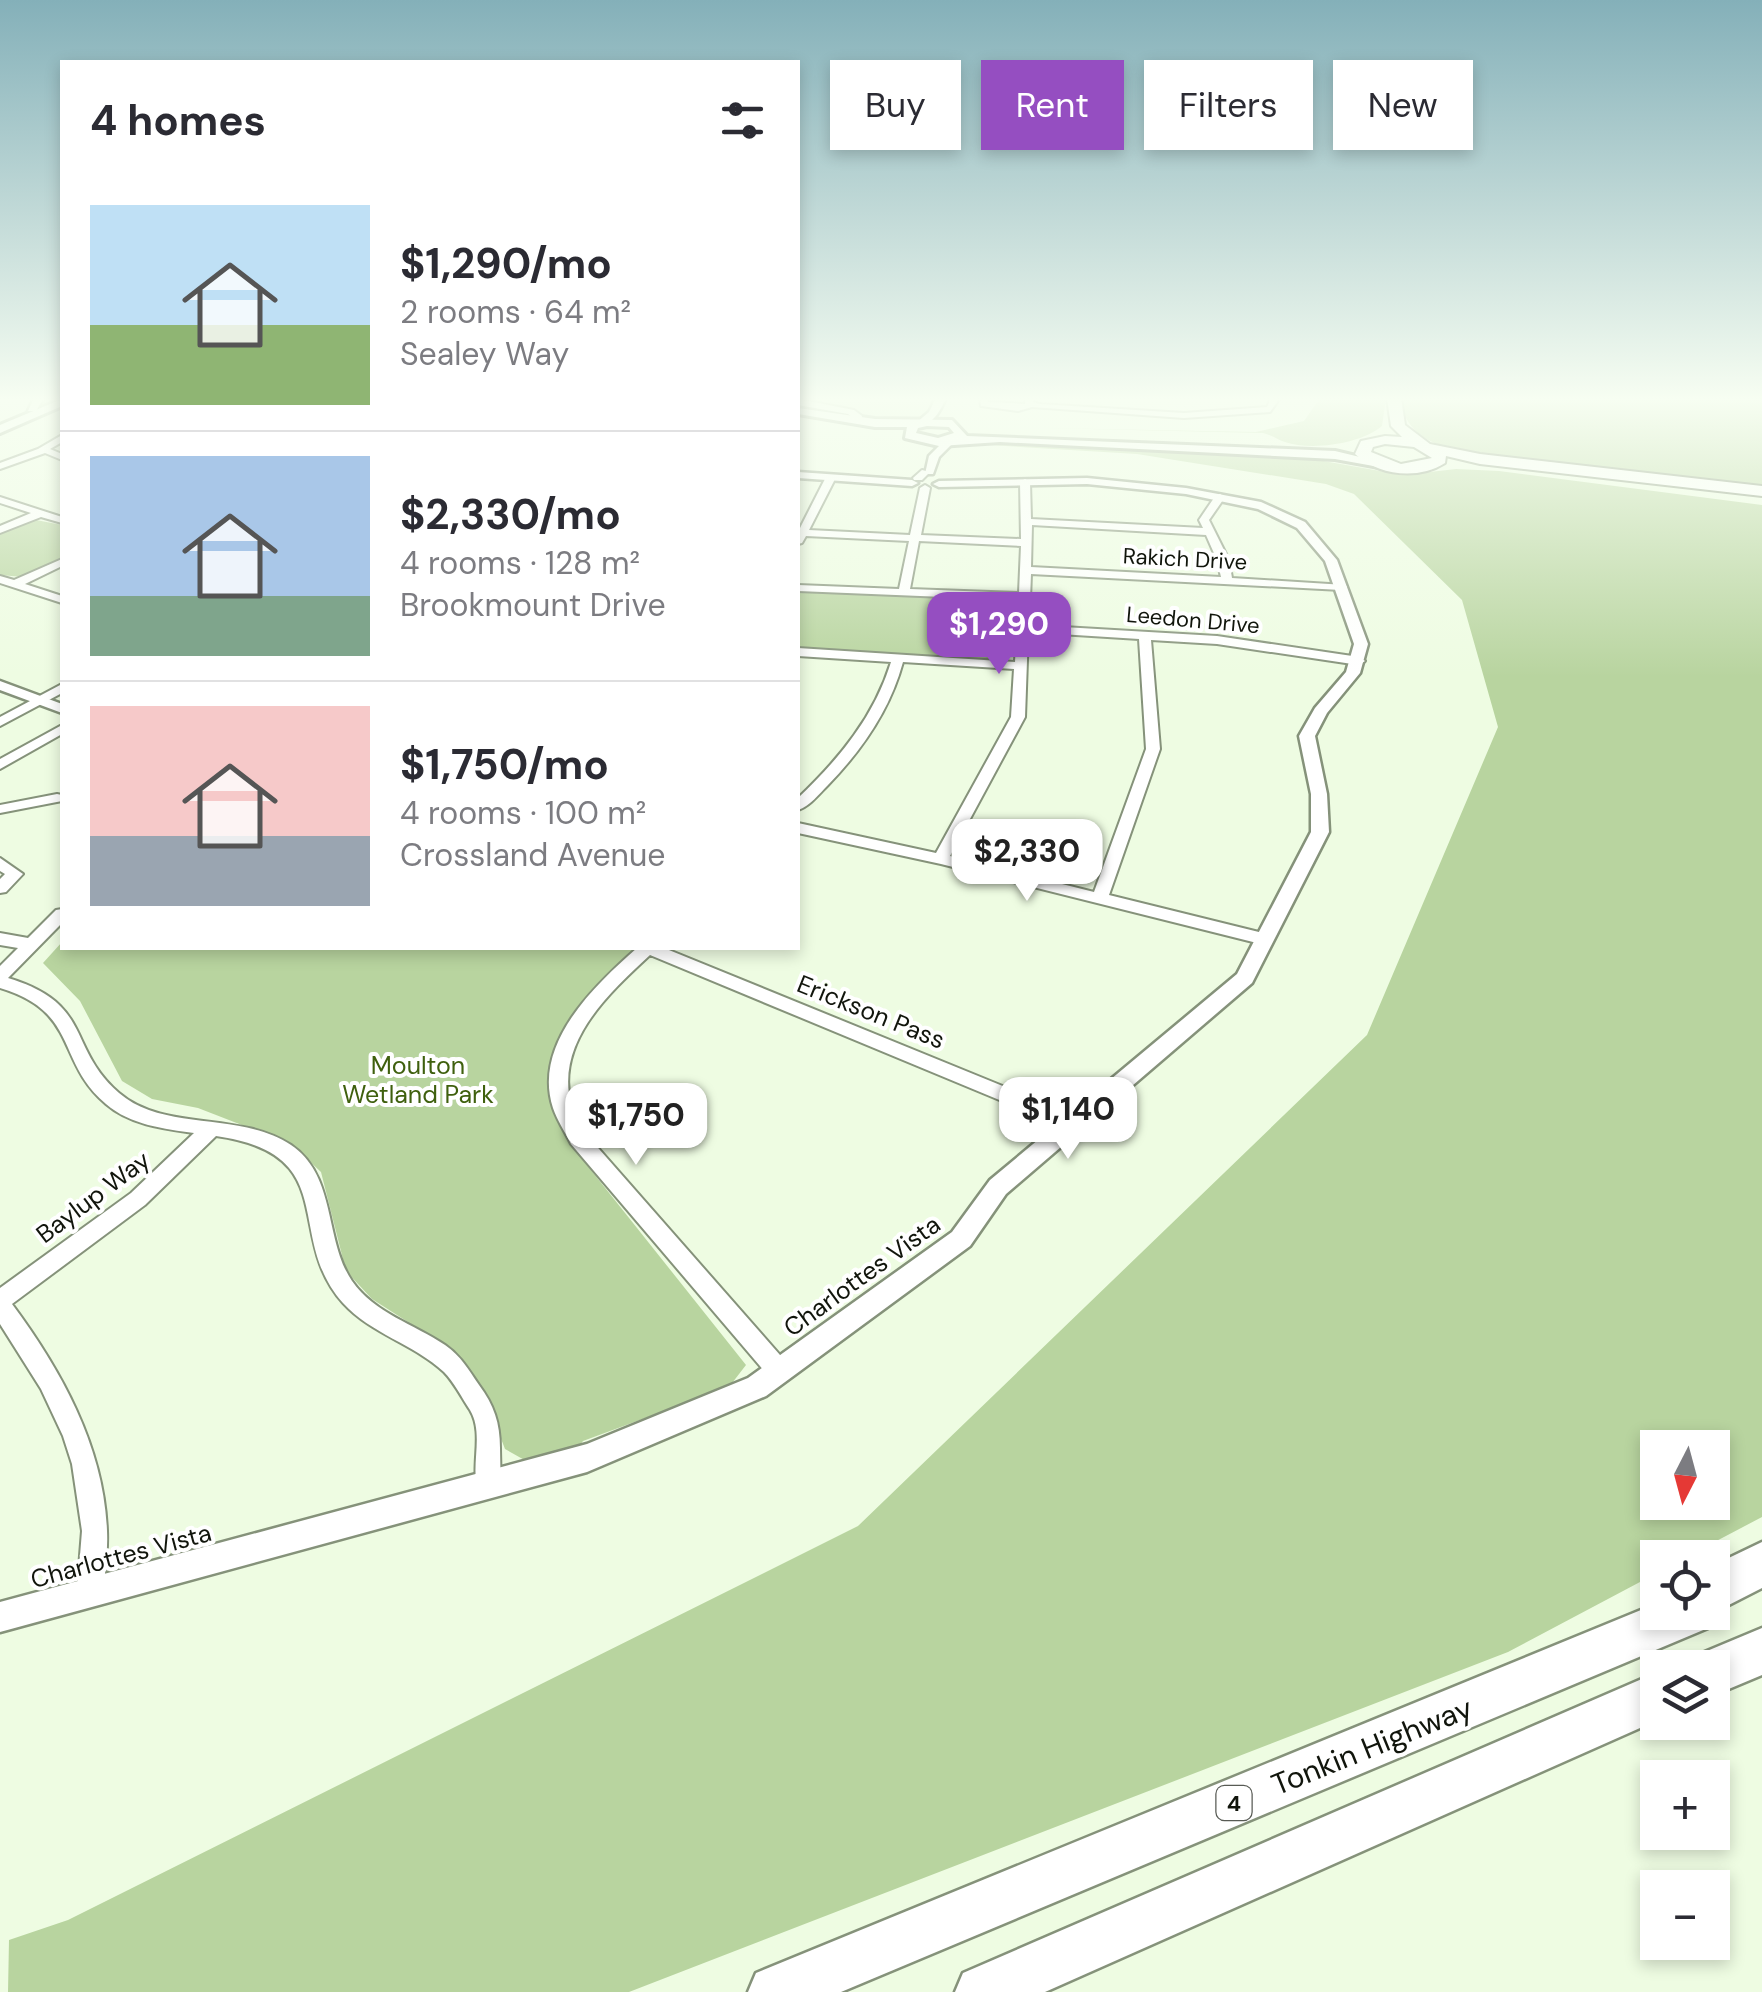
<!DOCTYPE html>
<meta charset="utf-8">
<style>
:root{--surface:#fff;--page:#f7f7f7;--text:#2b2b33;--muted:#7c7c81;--line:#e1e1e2;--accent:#954ec1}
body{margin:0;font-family:"DM Sans",sans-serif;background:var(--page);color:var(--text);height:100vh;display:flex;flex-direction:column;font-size:38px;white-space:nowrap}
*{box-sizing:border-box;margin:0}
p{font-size:32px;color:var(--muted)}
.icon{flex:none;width:55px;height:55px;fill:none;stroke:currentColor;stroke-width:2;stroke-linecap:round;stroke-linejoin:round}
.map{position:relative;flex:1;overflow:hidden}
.details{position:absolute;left:60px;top:60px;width:740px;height:890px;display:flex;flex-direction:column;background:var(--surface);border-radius:0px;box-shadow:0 5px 15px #0003}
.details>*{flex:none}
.guide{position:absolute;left:830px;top:60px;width:780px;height:90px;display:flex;gap:20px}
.needle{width:65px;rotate:186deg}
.buttons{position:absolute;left:1640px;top:1430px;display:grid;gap:20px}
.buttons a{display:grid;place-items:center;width:90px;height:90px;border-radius:0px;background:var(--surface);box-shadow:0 5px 15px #0003;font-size:50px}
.price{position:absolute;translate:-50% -85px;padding:0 22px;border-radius:20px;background:#fff;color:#222;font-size:32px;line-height:65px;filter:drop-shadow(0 2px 5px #0008)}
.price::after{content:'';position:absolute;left:50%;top:60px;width:30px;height:22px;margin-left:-15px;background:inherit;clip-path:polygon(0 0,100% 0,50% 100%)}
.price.current{background:var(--accent);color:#fff}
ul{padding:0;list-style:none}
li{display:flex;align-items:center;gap:30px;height:250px;padding:0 30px}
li+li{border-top:2px solid var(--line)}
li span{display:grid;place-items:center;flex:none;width:280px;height:200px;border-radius:0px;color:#555}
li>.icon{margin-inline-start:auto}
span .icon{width:120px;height:120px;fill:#fffc;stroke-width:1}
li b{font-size:42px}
h2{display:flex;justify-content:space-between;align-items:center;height:120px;padding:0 30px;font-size:42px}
.pill{padding:0 35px;border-radius:0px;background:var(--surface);box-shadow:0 5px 15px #0003;font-size:35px;line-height:90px}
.pill.current{background:var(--accent);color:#fff}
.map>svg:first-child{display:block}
.built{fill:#e2f4d2}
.green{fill:#b8d49f;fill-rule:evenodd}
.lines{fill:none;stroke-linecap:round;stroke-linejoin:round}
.minor-casing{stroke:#85927a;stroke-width:4}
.tertiary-casing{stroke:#85927a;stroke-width:5}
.secondary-casing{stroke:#85927a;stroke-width:6}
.primary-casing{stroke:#85927a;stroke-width:4}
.motorway-casing{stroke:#85927a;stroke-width:5}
.minor{fill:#fff;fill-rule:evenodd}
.tertiary{fill:#fff;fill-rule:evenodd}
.secondary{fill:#fff;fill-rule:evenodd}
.primary{fill:#fff;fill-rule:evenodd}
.motorway{fill:#fff;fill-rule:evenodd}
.labels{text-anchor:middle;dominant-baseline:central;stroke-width:8;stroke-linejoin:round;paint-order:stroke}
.far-street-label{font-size:22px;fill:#11150c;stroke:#fff}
.shield{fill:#fff;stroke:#585b55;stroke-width:2.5}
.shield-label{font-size:22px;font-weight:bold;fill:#11150c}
.street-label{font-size:25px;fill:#11150c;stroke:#fff}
.park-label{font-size:25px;fill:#3f600e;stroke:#fff}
.near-street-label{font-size:30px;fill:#11150c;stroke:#fff}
</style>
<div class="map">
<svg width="1762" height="1992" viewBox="0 0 1762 1992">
<rect width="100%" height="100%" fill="#eefce2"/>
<path class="built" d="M 798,398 L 938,398 L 937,405 L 917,421 L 868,419 L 856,411 Z"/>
<path class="green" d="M 1320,398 L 1386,398 L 1382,426 C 1361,444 1311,451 1285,442 C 1278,440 1272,435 1263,433 L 1045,428 L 1256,432 L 1304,421 Z
M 1399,398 L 1762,398 L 1762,486 L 1468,454 C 1433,444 1407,437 1399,398 Z
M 989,442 L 1312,459 L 1403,475 L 1456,469 L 1499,471 L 1762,505 L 1762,1517 L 1686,1557 L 1658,1558 L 1657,1573 L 1508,1652 L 629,1992 L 8,1992 L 9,1940 L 68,1920 L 858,1526 L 1367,1035 L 1498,727 L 1462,600 L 1354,494 L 1326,484 L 1137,454 L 972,444 ZM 1658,1448 L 1712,1448 L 1712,1502 L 1658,1502 Z
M 36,520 L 62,525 L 62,561 L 23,577 L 0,575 L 0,533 Z
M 799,592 L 905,594 L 1007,602 L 1017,606 L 1017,654 L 998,662 L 806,650 L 798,647 Z
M 62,942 L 62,948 L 636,948 L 600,981 L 563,1032 L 550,1085 L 567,1140 L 746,1365 L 729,1387 L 583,1441 L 576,1450 L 528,1462 L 505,1449 L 480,1384 L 422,1331 L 372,1299 L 346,1271 L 321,1172 L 291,1144 L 198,1108 L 152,1099 L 122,1081 L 80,1001 L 43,963 Z"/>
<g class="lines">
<defs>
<path id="minor" d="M 980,398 L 988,398 L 988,402 L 1025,404 L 1025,398 L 1033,398 L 1033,402 L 1040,404 L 1184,413 L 1267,407 L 1271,398 L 1280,398 L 1270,412 L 1184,418 L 1032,407 L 1018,411 L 981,406 Z
M 798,399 L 854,410 L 862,416 L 861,421 L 853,423 L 852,417 L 848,414 L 798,405 Z
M 62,435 L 62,442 L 50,449 L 62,454 L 62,460 L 45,453 L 0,469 L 0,463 L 38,449 Z
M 922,470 L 930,472 L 922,480 L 914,480 L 913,478 Z
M 830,476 L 835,479 L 809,530 L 910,535 L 920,488 L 925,485 L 930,488 L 921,535 L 1021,539 L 1020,482 L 1025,479 L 1030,482 L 1031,519 L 1203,528 L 1199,520 L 1216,495 L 1220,494 L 1225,497 L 1209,520 L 1229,560 L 1232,578 L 1345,585 L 1347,587 L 1341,590 L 1031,574 L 1029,625 L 1217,636 L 1359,657 L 1365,661 L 1359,665 L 1217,644 L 1151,640 L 1160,749 L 1109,895 L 1271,935 L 1273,939 L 1271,943 L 1265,945 L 941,864 L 798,833 L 798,823 L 936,853 L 1011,717 L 1014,669 L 903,662 C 890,710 862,750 828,785 C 819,794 810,806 798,810 L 798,798 C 839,759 874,717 891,662 L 798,656 L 798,648 L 1015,662 L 1018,600 L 798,591 L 798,585 L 899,589 L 909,541 L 806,536 L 802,543 L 798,544 L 798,532 L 825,479 ZM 1032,525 L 1206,535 L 1217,560 L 1221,577 L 1031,567 ZM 919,541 L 1021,546 L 1019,593 L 910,589 ZM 1028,632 L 1139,639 L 1146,749 L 1094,892 L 950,856 L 1025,717 Z
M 0,497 L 62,517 L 62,523 L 41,517 L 0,533 L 0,526 L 31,513 L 0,503 Z
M 62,559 L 62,566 L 25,584 L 62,596 L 62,603 L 0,583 L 0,576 L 14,580 Z
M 62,684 L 62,693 L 0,726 L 0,717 Z
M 62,725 L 62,734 L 0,769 L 0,759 Z
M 57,794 L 62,795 L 62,801 L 0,813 L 0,805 Z
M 0,858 L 23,874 L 6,892 L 0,893 L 0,879 L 5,874 L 0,871 Z
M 62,909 L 62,923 L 8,978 C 94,1004 66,1047 119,1093 C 164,1132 240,1111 291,1145 C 337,1176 324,1240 352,1281 C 374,1313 414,1324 445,1345 C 461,1356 468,1369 479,1385 C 494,1405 500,1423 500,1448 C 500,1463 502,1479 497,1493 L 488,1496 L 479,1493 C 469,1467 485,1435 470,1410 C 462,1398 454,1382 444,1372 C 414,1344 371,1334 343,1303 C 283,1236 344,1154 216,1136 L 145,1205 L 12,1304 C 61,1370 104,1447 107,1531 C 108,1552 105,1572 103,1593 L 99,1602 L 90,1606 L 81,1602 L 77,1593 L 82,1531 L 72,1464 L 63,1436 L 41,1389 L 0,1324 L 0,1288 L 131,1193 L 194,1133 C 165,1129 130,1125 106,1104 C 55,1061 80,1012 0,988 L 0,966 L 18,948 L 0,945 L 0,933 L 28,938 L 56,910 Z
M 637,948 L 664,948 L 1081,1118 L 1084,1123 L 1081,1128 L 1074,1131 L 1067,1128 L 650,955 C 609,993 555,1042 571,1104 C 573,1114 580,1123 585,1133 L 787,1363 L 790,1371 L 787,1379 L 779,1382 L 771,1379 L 571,1144 C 565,1132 557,1120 553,1108 C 532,1044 595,985 637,948 Z"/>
<path id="tertiary" d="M 34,398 L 44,398 L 36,411 L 28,411 Z
M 936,398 L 946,398 C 940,411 933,426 917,425 L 916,423 L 929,412 Z
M 946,439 L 955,441 L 939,457 L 933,474 L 925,474 L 929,456 Z
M 798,472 L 912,480 L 918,483 L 912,486 L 798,478 Z
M 1087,478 L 1186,488 L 1261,502 L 1305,522 L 1337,560 L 1368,644 L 1360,673 L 1327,713 L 1315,736 L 1327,794 L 1329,832 L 1252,983 L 1006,1194 L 970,1246 L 766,1396 L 587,1472 L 0,1632 L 0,1602 L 587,1444 L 748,1378 L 952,1232 L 990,1180 L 1237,974 L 1311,832 L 1311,794 L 1299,736 L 1315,708 L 1346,672 L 1354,644 L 1325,561 L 1297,528 L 1258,509 L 1186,494 L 1087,484 L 939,487 L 933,484 L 939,481 Z
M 0,681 L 62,704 L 62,713 L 0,690 Z"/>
<path id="secondary" d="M 62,399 L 62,406 L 0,433 L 0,425 Z
M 798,408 L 875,419 L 952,420 L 967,436 L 1335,451 L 1385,463 L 1379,467 L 1335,459 L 1000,442 L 939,446 L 905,438 L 907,427 L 875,427 L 798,414 ZM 927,426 L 949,427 L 954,433 L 938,438 L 916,433 L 918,428 Z"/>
<path id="primary" d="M 1387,398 L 1401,398 L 1405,425 L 1430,444 L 1480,454 L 1762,486 L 1762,496 L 1480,464 L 1446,456 L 1445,463 C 1418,480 1379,476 1355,454 L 1361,441 L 1385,436 L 1402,437 L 1391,426 ZM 1385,444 L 1414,447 L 1432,458 L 1401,464 L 1371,452 L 1373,447 Z"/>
<path id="motorway" d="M 1762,1542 L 1762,1588 L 1715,1612 L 1708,1628 L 841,1992 L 748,1992 L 756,1973 L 1658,1603 L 1658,1612 L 1712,1612 L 1712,1566 Z
M 1762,1628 L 1762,1675 L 1712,1696 L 1712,1668 L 1691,1668 L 1695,1656 Z
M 1658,1672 L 1658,1720 L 1045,1992 L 955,1992 L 963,1973 Z"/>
</defs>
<use href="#minor" class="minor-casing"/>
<use href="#tertiary" class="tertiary-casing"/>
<use href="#secondary" class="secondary-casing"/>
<use href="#primary" class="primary-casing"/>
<use href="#motorway" class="motorway-casing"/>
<use href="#minor" class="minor"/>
<use href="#tertiary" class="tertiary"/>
<use href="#secondary" class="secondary"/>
<use href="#primary" class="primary"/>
<use href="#motorway" class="motorway"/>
</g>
<linearGradient id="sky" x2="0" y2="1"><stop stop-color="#84b0b9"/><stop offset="0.59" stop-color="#f7fef2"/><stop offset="1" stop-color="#f7fef2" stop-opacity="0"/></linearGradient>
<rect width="1762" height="677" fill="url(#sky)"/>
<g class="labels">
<g class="far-street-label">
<text transform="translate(1185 559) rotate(3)">Rakich Drive</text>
<text transform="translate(1193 620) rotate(5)">Leedon Drive</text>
</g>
<rect class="shield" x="1216.5" y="1786" width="35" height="34" rx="8"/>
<g class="shield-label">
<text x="1234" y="1803">4</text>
</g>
<g class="street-label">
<text transform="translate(871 1012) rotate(22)">Erickson Pass</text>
<text transform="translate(93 1197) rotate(-37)">Baylup Way</text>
<text transform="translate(862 1276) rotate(-36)">Charlottes Vista</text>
<text transform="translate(121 1556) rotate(-15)">Charlottes Vista</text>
</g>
<g class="park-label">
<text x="418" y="1065">Moulton<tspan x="418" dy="29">Wetland Park</tspan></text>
</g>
<g class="near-street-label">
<text transform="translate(1372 1746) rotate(-22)">Tonkin Highway</text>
</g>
</g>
</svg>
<div class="buttons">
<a><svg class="needle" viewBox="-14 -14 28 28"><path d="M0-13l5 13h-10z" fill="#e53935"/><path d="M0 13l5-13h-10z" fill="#7c7c81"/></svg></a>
<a><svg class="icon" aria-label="locate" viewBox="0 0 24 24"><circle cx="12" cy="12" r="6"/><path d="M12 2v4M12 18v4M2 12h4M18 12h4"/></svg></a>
<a><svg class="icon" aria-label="layers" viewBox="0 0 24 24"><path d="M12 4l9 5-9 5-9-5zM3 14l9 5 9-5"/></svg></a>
<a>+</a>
<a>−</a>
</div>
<b class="price current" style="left:999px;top:677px">$1,290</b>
<b class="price" style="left:1027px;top:904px">$2,330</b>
<b class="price" style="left:1068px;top:1162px">$1,140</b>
<b class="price" style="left:636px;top:1168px">$1,750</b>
<div class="guide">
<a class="pill">Buy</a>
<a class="pill current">Rent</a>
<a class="pill">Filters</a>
<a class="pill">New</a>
</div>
<section class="details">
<h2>4 homes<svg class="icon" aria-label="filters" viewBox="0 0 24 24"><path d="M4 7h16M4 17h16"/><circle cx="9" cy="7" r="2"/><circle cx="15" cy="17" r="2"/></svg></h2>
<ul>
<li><span style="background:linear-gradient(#bfe0f5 60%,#8fb573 0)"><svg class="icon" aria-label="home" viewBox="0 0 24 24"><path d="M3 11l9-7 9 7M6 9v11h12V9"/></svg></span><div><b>$1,290/mo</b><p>2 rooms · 64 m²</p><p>Sealey Way</p></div></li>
<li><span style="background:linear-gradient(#a9c7e8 70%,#7fa58c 0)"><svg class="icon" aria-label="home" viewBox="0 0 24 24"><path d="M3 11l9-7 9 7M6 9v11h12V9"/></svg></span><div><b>$2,330/mo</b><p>4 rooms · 128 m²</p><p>Brookmount Drive</p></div></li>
<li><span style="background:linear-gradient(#f6c9c9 65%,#9aa5b1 0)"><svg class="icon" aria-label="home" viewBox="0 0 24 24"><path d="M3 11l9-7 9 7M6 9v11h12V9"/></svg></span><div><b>$1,750/mo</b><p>4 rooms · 100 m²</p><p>Crossland Avenue</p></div></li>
</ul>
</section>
</div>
